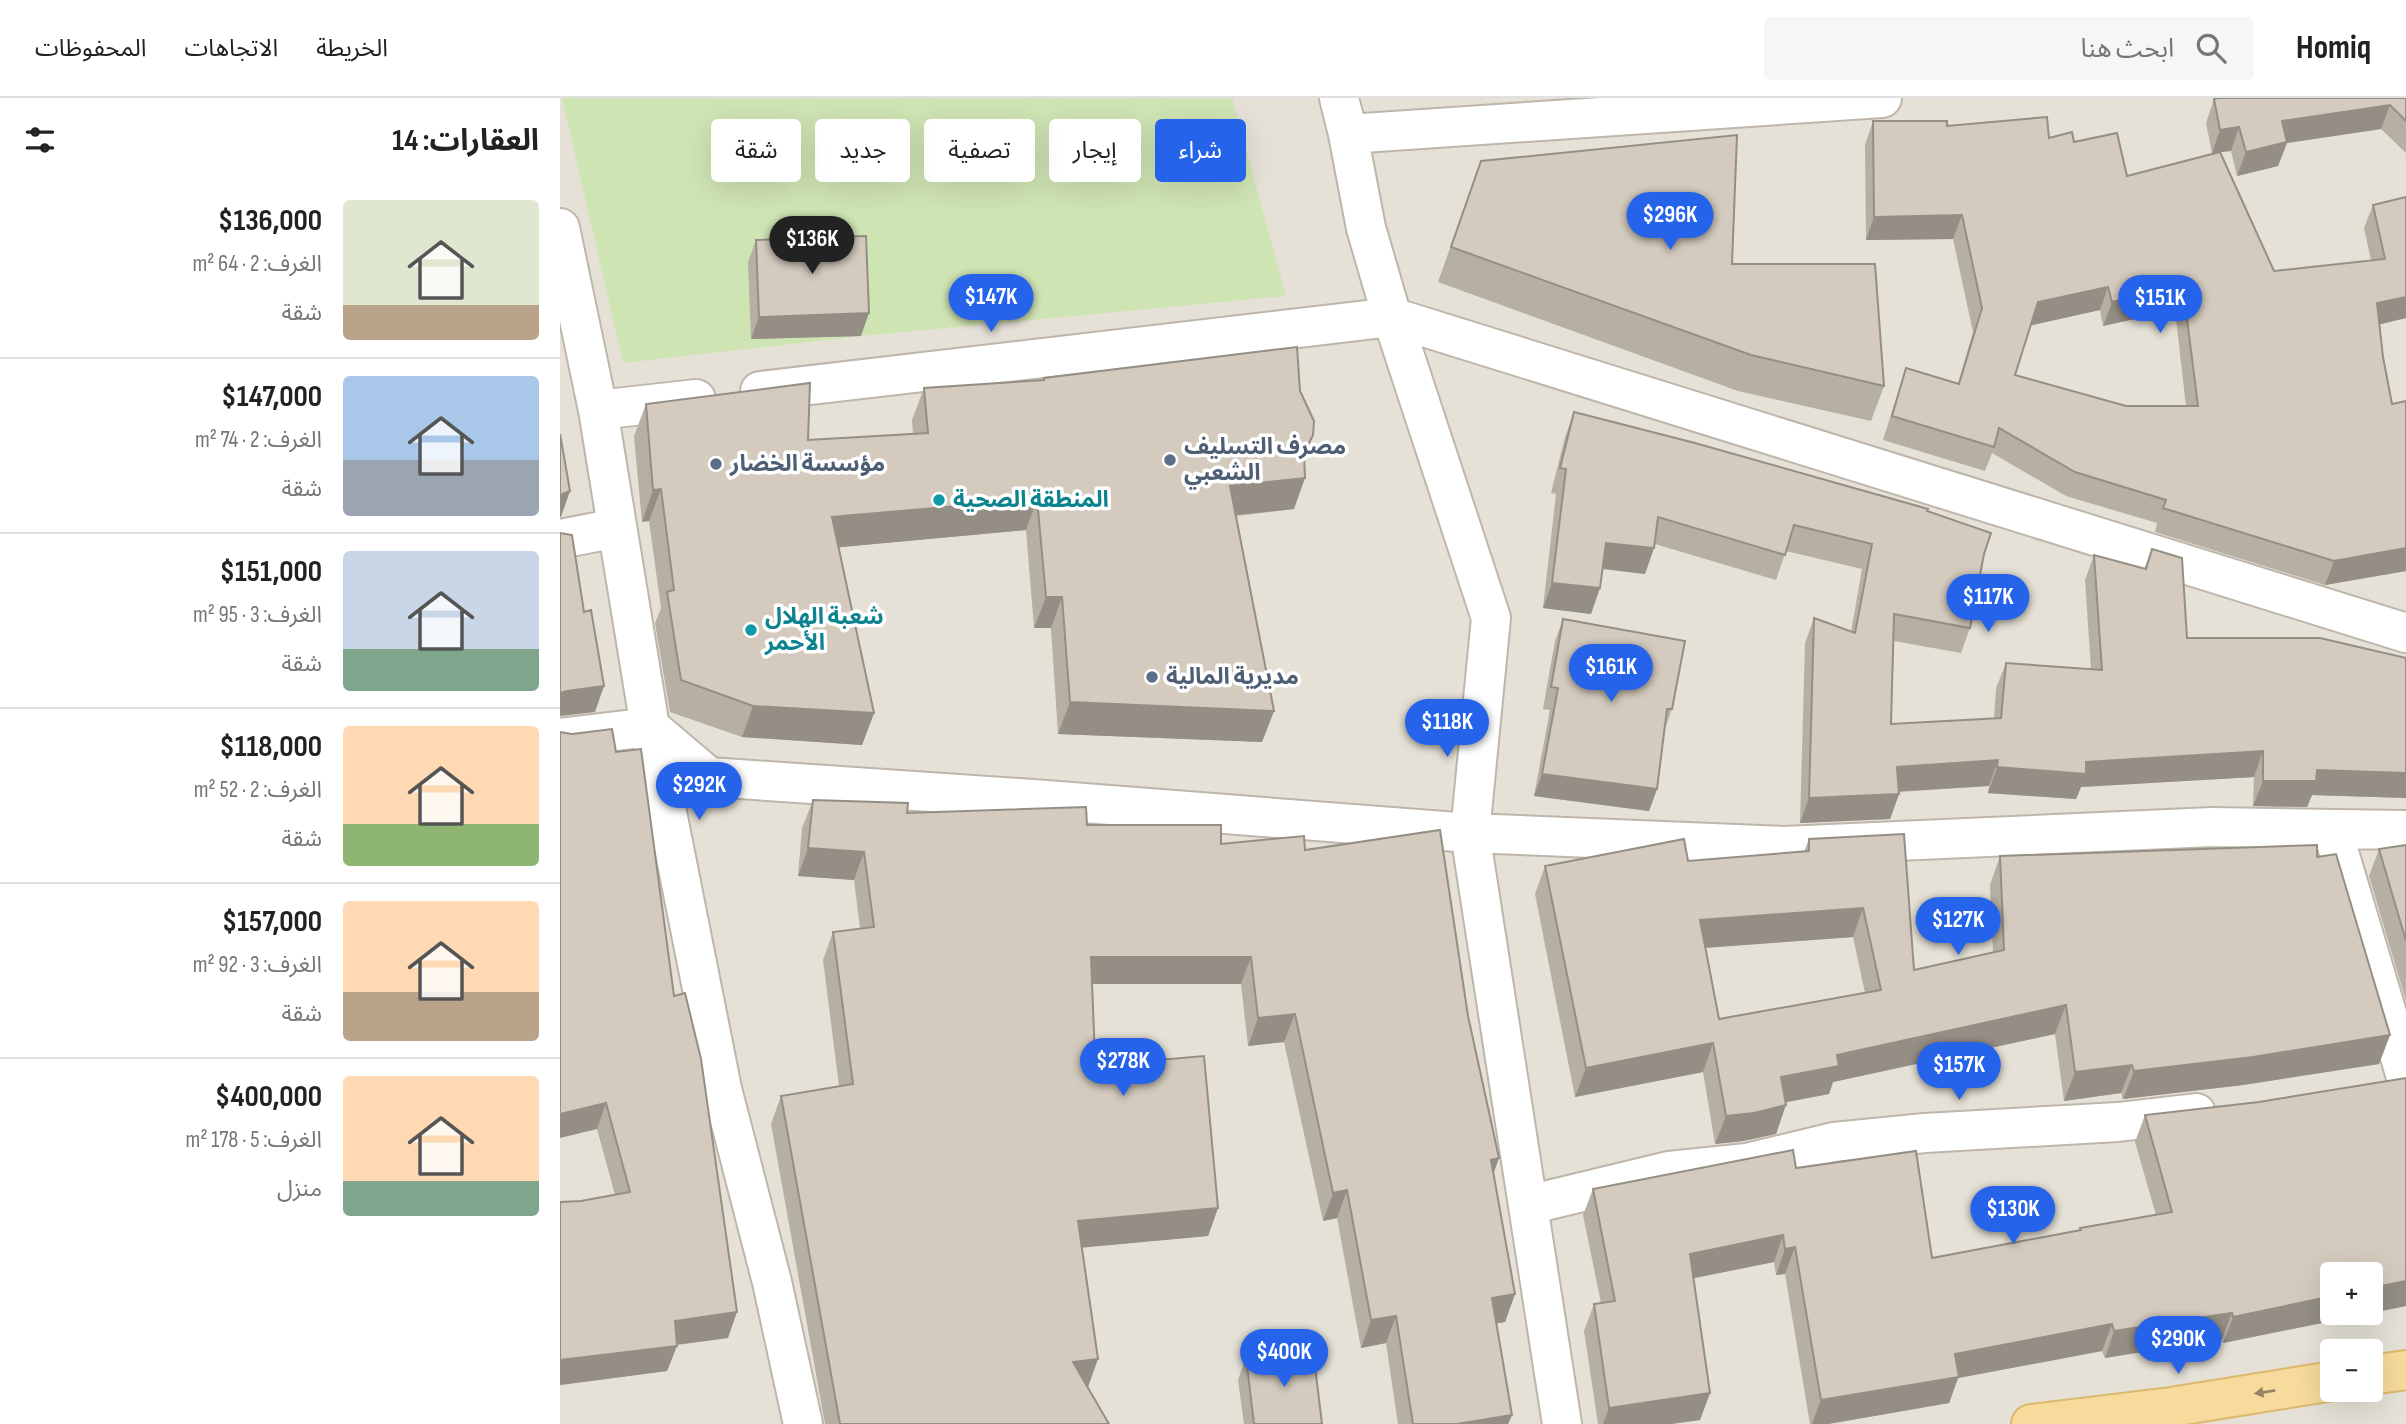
<!DOCTYPE html>
<html lang="ar">
<meta charset="utf-8">
<style>
:root{--surface:#fff;--page:#f6f6f6;--text:#222;--muted:#767676;--line:#e0e0e0;--accent:#2563eb}
body{margin:0;font-family:"Sofia Sans Condensed","Noto Sans Arabic",sans-serif;background:var(--page);color:var(--text);direction:rtl;height:100vh;display:flex;flex-direction:column;font-size:26px;white-space:nowrap}
*{box-sizing:border-box;margin:0}
p{font-size:23px;color:var(--muted)}
.icon{flex:none;width:38px;height:38px;fill:none;stroke:currentColor;stroke-width:2;stroke-linecap:round;stroke-linejoin:round}
.map{position:relative;flex:1;overflow:hidden;direction:ltr}
.sheet{display:flex;flex-direction:column;background:var(--surface);width:560px}
.sheet>*{flex:none}
.top-card{position:absolute;left:21px;top:21px;width:665px;height:63px;direction:rtl;display:flex;gap:14px}
.fabs{position:absolute;left:1760px;top:1164px;display:grid;gap:14px}
.fabs a{display:grid;place-items:center;width:63px;height:63px;border-radius:7px;background:var(--surface);box-shadow:0 7px 28px #0002;font-size:35px}
.price{position:absolute;translate:-50% -60px;padding:0 16px;border-radius:24px;background:var(--accent);color:#fff;font-size:23px;line-height:46px;filter:drop-shadow(0 2px 4px #0008)}
.price::after{content:'';position:absolute;left:50%;top:42px;width:21px;height:16px;margin-left:-10px;background:inherit;clip-path:polygon(0 0,100% 0,50% 100%)}
.price.selected{background:#222;color:#fff}
ul{padding:0;list-style:none}
li{display:flex;align-items:center;gap:21px;height:175px;padding:0 21px}
li+li{border-top:2px solid var(--line)}
li span{display:grid;place-items:center;flex:none;width:196px;height:140px;border-radius:7px;color:#555}
li>.icon{margin-inline-start:auto}
span .icon{width:84px;height:84px;fill:#fffc;stroke-width:1}
li b{font-size:30px}
h2{display:flex;justify-content:space-between;align-items:center;height:84px;padding:0 21px;font-size:30px}
.tag{padding:0 24px;border-radius:7px;background:var(--surface);box-shadow:0 7px 28px #0002;font-size:24px;line-height:63px}
.tag.selected{background:var(--accent);color:#fff}
header{display:flex;align-items:center;gap:42px;box-sizing:border-box;height:98px;padding:0 35px;background:var(--surface);border-bottom:2px solid var(--line)}
header strong{font-size:33px}
nav{display:flex;gap:38px;margin-inline-start:auto;font-size:24px}
.search{width:490px;height:63px;background:var(--page);display:flex;align-items:center;gap:18px;box-sizing:border-box;padding:0 24px;border-radius:7px;color:var(--muted);font-size:26px}
main{display:flex;flex:1;min-height:0}
.map>svg:first-child{display:block}
.residential{fill:#e6e1d6;fill-rule:evenodd}
.green{fill:#cfe4b3}
.lines{fill:none;stroke-linecap:round;stroke-linejoin:round}
.minor-casing{stroke:#beb6ab;stroke-width:42}
.major-casing{stroke:#dcb86d;stroke-width:42}
.minor{stroke:#fff;stroke-width:38}
.major{stroke:#f7db9c;stroke-width:38}
.wall{fill:#b6afa3;fill-rule:evenodd}
.shaded-wall{fill:#948e85}
.building{fill:#d4cbbe;stroke:#948e85;stroke-width:2;fill-rule:evenodd}
.oneway{fill:#958564}
.service-dot{fill:#5c6f8a;stroke:#fff;stroke-width:2.5}
.culture-dot{fill:#0f9aa8;stroke:#fff;stroke-width:2.5}
.labels{text-anchor:middle;dominant-baseline:central;stroke-width:7;stroke-linejoin:round;paint-order:stroke}
.service-label{font-size:23px;font-weight:bold;fill:#4e5e75;stroke:#fff;text-anchor:start}
.culture-label{font-size:23px;font-weight:bold;fill:#0d838f;stroke:#fff;text-anchor:start}
</style>
<header>
<strong>Homiq</strong>
<div class="search"><svg class="icon" aria-label="search" viewBox="0 0 24 24"><circle cx="10" cy="10" r="6"/><path d="M15 15l6 6"/></svg>ابحث هنا</div>
<nav><a>الخريطة</a><a>الاتجاهات</a><a>المحفوظات</a></nav>
</header>
<main>
<div class="map">
<svg width="1846" height="1326" viewBox="0 0 1846 1326">
<rect width="100%" height="100%" fill="#f3efe8"/>
<path class="residential" d="M 0,0 L 1846,0 L 1846,1326 L 0,1326 ZM 1773,1176 L 1811,1176 L 1811,1214 L 1773,1214 ZM 1773,1253 L 1811,1253 L 1811,1292 L 1773,1292 Z"/>
<path class="green" d="M 2,0 L 672,0 L 726,198 L 301,238 L 63,265 Z"/>
<g class="lines">
<defs>
<path id="minor" d="M 779,0 L 788,36 L 806,130 L 832,219 L 931,520 L 910,735 L 1002,1326
M 788,36 L 1322,0
M 0,130 L 38,312 L 90,629 L 162,991 L 212,1184 L 243,1326
M 200,293 L 832,219 L 1846,535
M 38,312 L 136,301
M 0,441 L 57,430
M 0,640 L 90,629 L 149,679 L 473,701 L 910,735 L 1224,748 L 1652,729 L 1846,732
M 1772,731 L 1846,979
M 968,1107 L 1109,1073 L 1187,1065 L 1274,1044 L 1365,1035 L 1558,1024 L 1636,1015"/>
<path id="major" d="M 1811,1277 L 1846,1272
M 1471,1326 L 1611,1309 L 1773,1283"/>
</defs>
<use href="#minor" class="minor-casing"/>
<use href="#major" class="major-casing"/>
<use href="#minor" class="minor"/>
<use href="#major" class="major"/>
</g>
<path class="wall" d="M 1846,0 L 1846,55 L 1821,31 L 1727,45 L 1718,68 L 1677,78 L 1671,53 L 1660,54 L 1714,173 L 1811,162 L 1804,130 L 1813,107 L 1846,99 L 1846,220 L 1820,226 L 1823,259 L 1832,306 L 1846,303 L 1846,473 L 1765,487 L 1595,434 L 1597,425 L 1506,398 L 1432,355 L 1425,373 L 1323,342 L 1338,294 L 1346,270 L 1398,285 L 1413,234 L 1393,141 L 1306,142 L 1305,47 L 1313,23 L 1387,28 L 1514,44 L 1567,78 L 1658,54 L 1652,55 L 1646,25 L 1654,1 ZM 1540,212 L 1543,228 L 1615,212 L 1626,308 L 1566,308 L 1455,277 L 1470,227 Z
M 921,63 L 1172,166 L 1324,288 L 1311,323 L 1178,293 L 878,184 Z
M 196,142 L 301,238 L 191,241 L 188,164 Z
M 484,280 L 744,362 L 734,411 L 676,418 L 714,613 L 702,644 L 498,636 L 491,530 L 474,530 L 466,432 L 279,449 L 314,615 L 302,647 L 182,639 L 110,614 L 95,525 L 101,510 L 89,423 L 82,424 L 74,338 L 86,306 L 248,342 L 353,336 L 352,322 L 364,290 L 483,282 Z
M 1014,314 L 1367,413 L 1424,456 L 1410,530 L 1401,555 L 1334,543 L 1331,626 L 1434,620 L 1436,590 L 1446,565 L 1531,571 L 1525,482 L 1534,457 L 1584,471 L 1592,451 L 1627,540 L 1846,560 L 1846,700 L 1752,697 L 1747,709 L 1693,708 L 1694,679 L 1521,689 L 1516,701 L 1428,695 L 1429,688 L 1339,694 L 1339,696 L 1330,721 L 1240,725 L 1245,545 L 1254,520 L 1291,534 L 1302,471 L 1226,453 L 1216,482 L 1095,446 L 1085,476 L 1043,471 L 1031,516 L 983,510 L 996,396 L 991,395 L 1005,339 Z
M 1003,521 L 1112,611 L 1105,631 L 1097,691 L 1089,713 L 974,698 L 990,612 L 983,611 L 995,543 Z
M 56,654 L 114,898 L 168,1240 L 117,1247 L 107,1273 L 0,1287 L 0,1104 L 21,1103 L 55,1097 L 37,1031 Z
M 253,702 L 347,715 L 527,727 L 661,746 L 745,752 L 933,1076 L 955,1196 L 945,1224 L 936,1225 L 952,1317 L 948,1326 L 838,1326 L 826,1245 L 801,1250 L 777,1120 L 763,1123 L 724,944 L 688,948 L 681,886 L 532,886 L 535,960 L 541,967 L 658,1110 L 648,1138 L 522,1149 L 528,1289 L 549,1326 L 265,1326 L 211,1026 L 221,998 L 279,988 L 263,862 L 273,834 L 300,830 L 294,782 L 238,778 L 242,730 Z
M 1249,741 L 1354,872 L 1433,855 L 1430,787 L 1440,758 L 1757,759 L 1830,937 L 1819,966 L 1683,987 L 1563,1001 L 1561,995 L 1504,1003 L 1495,936 L 1273,984 L 1269,996 L 1226,1004 L 1216,1036 L 1183,1043 L 1155,1046 L 1143,974 L 1015,999 L 975,796 L 985,768 L 1128,763 L 1244,754 ZM 1293,839 L 1305,895 L 1159,921 L 1145,850 Z
M 1846,747 L 1846,903 L 1809,778 L 1819,751 Z
M 1846,980 L 1846,1208 L 1663,1245 L 1662,1241 L 1545,1260 L 1542,1253 L 1398,1280 L 1389,1305 L 1268,1326 L 1250,1326 L 1225,1176 L 1216,1177 L 1214,1164 L 1133,1180 L 1150,1295 L 1140,1322 L 1111,1326 L 1038,1326 L 1024,1233 L 1034,1206 L 1041,1205 L 1023,1117 L 1033,1091 L 1236,1070 L 1372,1160 L 1519,1132 L 1520,1130 L 1596,1117 L 1575,1044 L 1585,1017 L 1699,1004 Z
M 686,1259 L 762,1326 L 684,1326 L 678,1282 Z"/>
<path class="shaded-wall" d="M 1830,7 L 1821,31 L 1727,45 L 1718,68 L 1677,78 L 1686,54 L 1722,23 Z
M 1679,29 L 1671,53 L 1652,55 L 1660,32 Z
M 1402,117 L 1393,141 L 1306,142 L 1314,119 Z
M 1548,189 L 1540,212 L 1469,228 L 1478,204 Z
M 1623,189 L 1615,212 L 1543,228 L 1552,204 Z
M 1846,199 L 1846,220 L 1809,229 L 1817,205 Z
M 309,215 L 301,238 L 191,241 L 199,219 Z
M 753,337 L 742,368 L 745,380 L 734,411 L 658,419 L 670,388 L 744,355 Z
M 101,391 L 89,423 L 82,424 L 93,392 Z
M 10,393 L 1,419 L 0,419 L 0,397 Z
M 477,401 L 466,432 L 261,451 L 272,419 Z
M 1046,445 L 1094,450 L 1085,476 L 1036,470 Z
M 1846,450 L 1846,473 L 1765,487 L 1774,463 Z
M 992,485 L 1040,490 L 1031,516 L 983,510 Z
M 486,499 L 502,499 L 491,530 L 474,530 Z
M 44,588 L 35,614 L 0,618 L 0,595 L 7,593 Z
M 510,604 L 714,613 L 702,644 L 498,636 Z
M 193,608 L 314,615 L 302,647 L 182,639 Z
M 1703,653 L 1694,679 L 1521,689 L 1516,701 L 1428,695 L 1437,669 Z
M 1438,662 L 1429,688 L 1328,694 L 1337,669 Z
M 1757,672 L 1846,675 L 1846,700 L 1752,697 L 1747,709 L 1693,708 L 1703,683 Z
M 982,676 L 1097,691 L 1089,713 L 974,698 Z
M 1339,696 L 1330,721 L 1240,725 L 1249,700 Z
M 248,750 L 304,754 L 294,782 L 238,778 Z
M 1303,810 L 1293,839 L 1129,851 L 1140,822 Z
M 531,859 L 691,859 L 681,886 L 521,886 Z
M 1506,907 L 1495,936 L 1273,984 L 1269,996 L 1211,1007 L 1221,979 L 1277,957 Z
M 735,916 L 724,944 L 688,948 L 698,920 Z
M 1830,937 L 1819,966 L 1683,987 L 1563,1001 L 1574,973 Z
M 1153,945 L 1143,974 L 1015,999 L 1026,970 Z
M 1572,967 L 1561,995 L 1504,1003 L 1515,974 Z
M 46,1005 L 37,1031 L 0,1040 L 0,1016 Z
M 1226,1007 L 1216,1036 L 1183,1043 L 1155,1046 L 1166,1018 Z
M 939,1060 L 929,1088 L 931,1062 Z
M 787,1092 L 777,1120 L 763,1123 L 773,1095 Z
M 658,1110 L 648,1138 L 508,1151 L 518,1123 Z
M 1223,1137 L 1214,1164 L 1120,1183 L 1130,1156 Z
M 1235,1149 L 1225,1176 L 1216,1177 L 1225,1151 Z
M 1846,1183 L 1846,1208 L 1663,1245 L 1673,1219 L 1773,1198 L 1773,1214 L 1811,1214 L 1811,1190 Z
M 955,1196 L 945,1224 L 922,1228 L 932,1200 Z
M 177,1214 L 168,1240 L 106,1248 L 115,1223 Z
M 1672,1215 L 1662,1241 L 1545,1260 L 1554,1233 Z
M 836,1218 L 826,1245 L 801,1250 L 811,1222 Z
M 1552,1226 L 1542,1253 L 1398,1280 L 1389,1305 L 1268,1326 L 1252,1326 L 1261,1302 L 1395,1256 Z
M 117,1248 L 107,1273 L 0,1287 L 0,1262 Z
M 538,1261 L 528,1289 L 513,1264 Z
M 1150,1295 L 1140,1322 L 1111,1326 L 1043,1326 L 1049,1310 Z
M 952,1317 L 948,1326 L 897,1326 Z"/>
<path class="building" d="M 1658,0 L 1846,0 L 1846,23 L 1830,7 L 1722,23 L 1727,44 L 1686,54 L 1679,29 L 1660,32 L 1654,1 Z
M 1487,19 L 1489,40 L 1512,34 L 1514,44 L 1557,35 L 1567,78 L 1660,54 L 1714,173 L 1825,161 L 1813,107 L 1846,99 L 1846,199 L 1817,205 L 1823,259 L 1832,306 L 1846,303 L 1846,450 L 1774,463 L 1603,410 L 1606,402 L 1515,374 L 1439,330 L 1434,349 L 1332,318 L 1346,270 L 1399,286 L 1422,210 L 1402,117 L 1314,119 L 1313,23 L 1387,23 L 1387,28 ZM 1548,189 L 1552,204 L 1623,189 L 1638,308 L 1566,308 L 1455,277 L 1478,204 Z
M 1177,37 L 1172,166 L 1315,166 L 1324,288 L 1191,257 L 891,149 L 921,63 Z
M 306,138 L 309,215 L 199,219 L 196,142 Z
M 737,249 L 740,293 L 754,323 L 753,337 L 744,355 L 745,380 L 670,388 L 714,613 L 510,604 L 502,499 L 486,499 L 477,401 L 272,419 L 314,615 L 193,608 L 121,582 L 107,494 L 114,492 L 101,391 L 93,392 L 86,306 L 250,285 L 248,342 L 368,335 L 364,290 L 484,282 L 484,280 Z
M 1014,314 L 1135,345 L 1368,411 L 1367,413 L 1431,435 L 1424,456 L 1410,530 L 1334,516 L 1331,626 L 1441,620 L 1446,565 L 1542,572 L 1534,457 L 1586,471 L 1592,451 L 1622,460 L 1627,540 L 1760,540 L 1846,560 L 1846,675 L 1757,672 L 1756,683 L 1703,683 L 1703,653 L 1526,664 L 1526,676 L 1437,669 L 1438,662 L 1337,669 L 1339,696 L 1249,700 L 1254,520 L 1295,535 L 1312,446 L 1234,427 L 1225,457 L 1098,419 L 1094,450 L 1046,445 L 1040,490 L 992,485 L 1006,371 L 1000,370 Z
M 0,336 L 10,393 L 0,397 Z
M 0,435 L 12,437 L 24,514 L 31,512 L 44,588 L 7,593 L 0,595 Z
M 1003,521 L 1125,543 L 1112,611 L 1107,611 L 1097,691 L 982,676 L 998,590 L 991,589 Z
M 52,631 L 56,654 L 81,651 L 114,898 L 125,895 L 141,961 L 177,1214 L 115,1223 L 117,1248 L 0,1262 L 0,1104 L 21,1103 L 70,1094 L 46,1005 L 0,1016 L 0,634 L 12,636 Z
M 253,702 L 348,705 L 347,715 L 526,709 L 527,727 L 661,727 L 661,746 L 744,738 L 745,752 L 880,732 L 908,918 L 939,1060 L 931,1062 L 955,1196 L 932,1200 L 952,1317 L 897,1326 L 853,1326 L 836,1218 L 811,1222 L 787,1092 L 773,1095 L 735,916 L 698,920 L 691,859 L 531,859 L 535,960 L 540,959 L 541,967 L 644,958 L 658,1110 L 518,1123 L 538,1261 L 513,1264 L 549,1326 L 280,1326 L 221,998 L 293,986 L 273,834 L 314,829 L 304,754 L 248,750 Z
M 1344,736 L 1354,872 L 1444,852 L 1440,758 L 1757,747 L 1757,759 L 1776,756 L 1830,937 L 1693,959 L 1574,973 L 1572,967 L 1515,974 L 1506,907 L 1277,957 L 1279,968 L 1221,979 L 1226,1007 L 1194,1015 L 1166,1018 L 1153,945 L 1026,970 L 985,768 L 1124,741 L 1128,763 L 1249,753 L 1249,741 ZM 1303,810 L 1321,892 L 1159,921 L 1140,822 Z
M 1846,747 L 1846,843 L 1819,751 Z
M 1846,980 L 1846,1183 L 1811,1190 L 1811,1176 L 1773,1176 L 1773,1198 L 1673,1219 L 1672,1215 L 1554,1233 L 1552,1226 L 1395,1256 L 1399,1279 L 1261,1302 L 1235,1149 L 1225,1151 L 1223,1137 L 1130,1156 L 1150,1295 L 1049,1310 L 1034,1206 L 1055,1203 L 1033,1091 L 1233,1052 L 1236,1070 L 1356,1053 L 1372,1160 L 1521,1132 L 1520,1130 L 1612,1114 L 1585,1017 L 1699,1004 Z
M 753,1252 L 762,1326 L 694,1326 L 686,1259 Z"/>
<defs><path id="oneway-solid" d="M-6-.8H1V-3.2L6.5 0L1 3.2V.8H-6Z" transform="scale(1.75)"/></defs>
<use class="oneway" href="#oneway-solid" transform="translate(1705 1294) rotate(171)"/>
<g class="service-dot">
<circle cx="610" cy="362" r="7"/>
<circle cx="156" cy="366" r="7"/>
<circle cx="592" cy="579" r="7"/>
</g>
<g class="culture-dot">
<circle cx="379" cy="402" r="7"/>
<circle cx="191" cy="532" r="7"/>
</g>
<g class="labels">
<g class="service-label">
<text x="624" y="349">مصرف التسليف<tspan x="624" dy="26">الشعبي</tspan></text>
<text x="170" y="366">مؤسسة الخضار</text>
<text x="606" y="579">مديرية المالية</text>
</g>
<g class="culture-label">
<text x="393" y="402">المنطقة الصحية</text>
<text x="205" y="519">شعبة الهلال<tspan x="205" dy="26">الأحمر</tspan></text>
</g>
</g>
</svg>
<div class="fabs">
<a>+</a>
<a>−</a>
</div>
<b class="price" style="left:1110px;top:154px">$296K</b>
<b class="price selected" style="left:252px;top:178px">$136K</b>
<b class="price" style="left:431px;top:236px">$147K</b>
<b class="price" style="left:1600px;top:237px">$151K</b>
<b class="price" style="left:1428px;top:536px">$117K</b>
<b class="price" style="left:1051px;top:606px">$161K</b>
<b class="price" style="left:887px;top:661px">$118K</b>
<b class="price" style="left:139px;top:724px">$292K</b>
<b class="price" style="left:1398px;top:859px">$127K</b>
<b class="price" style="left:563px;top:1000px">$278K</b>
<b class="price" style="left:1399px;top:1004px">$157K</b>
<b class="price" style="left:1453px;top:1148px">$130K</b>
<b class="price" style="left:1618px;top:1278px">$290K</b>
<b class="price" style="left:724px;top:1291px">$400K</b>
<div class="top-card">
<a class="tag selected">شراء</a>
<a class="tag">إيجار</a>
<a class="tag">تصفية</a>
<a class="tag">جديد</a>
<a class="tag">شقة</a>
</div>
</div>
<section class="sheet">
<h2>العقارات: 14<svg class="icon" aria-label="filters" viewBox="0 0 24 24"><path d="M4 7h16M4 17h16"/><circle cx="9" cy="7" r="2"/><circle cx="15" cy="17" r="2"/></svg></h2>
<ul>
<li><span style="background:linear-gradient(#dfe7d0 75%,#b9a48a 0)"><svg class="icon" aria-label="home" viewBox="0 0 24 24"><path d="M3 11l9-7 9 7M6 9v11h12V9"/></svg></span><div><b>$136,000</b><p>الغرف: 2 · 64 m²</p><p>شقة</p></div></li>
<li><span style="background:linear-gradient(#a9c7e8 60%,#9aa5b1 0)"><svg class="icon" aria-label="home" viewBox="0 0 24 24"><path d="M3 11l9-7 9 7M6 9v11h12V9"/></svg></span><div><b>$147,000</b><p>الغرف: 2 · 74 m²</p><p>شقة</p></div></li>
<li><span style="background:linear-gradient(#c9d6e8 70%,#7fa58c 0)"><svg class="icon" aria-label="home" viewBox="0 0 24 24"><path d="M3 11l9-7 9 7M6 9v11h12V9"/></svg></span><div><b>$151,000</b><p>الغرف: 3 · 95 m²</p><p>شقة</p></div></li>
<li><span style="background:linear-gradient(#ffd9b3 70%,#8fb573 0)"><svg class="icon" aria-label="home" viewBox="0 0 24 24"><path d="M3 11l9-7 9 7M6 9v11h12V9"/></svg></span><div><b>$118,000</b><p>الغرف: 2 · 52 m²</p><p>شقة</p></div></li>
<li><span style="background:linear-gradient(#ffd9b3 65%,#b9a48a 0)"><svg class="icon" aria-label="home" viewBox="0 0 24 24"><path d="M3 11l9-7 9 7M6 9v11h12V9"/></svg></span><div><b>$157,000</b><p>الغرف: 3 · 92 m²</p><p>شقة</p></div></li>
<li><span style="background:linear-gradient(#ffd9b3 75%,#7fa58c 0)"><svg class="icon" aria-label="home" viewBox="0 0 24 24"><path d="M3 11l9-7 9 7M6 9v11h12V9"/></svg></span><div><b>$400,000</b><p>الغرف: 5 · 178 m²</p><p>منزل</p></div></li>
</ul>
</section>
</main>
